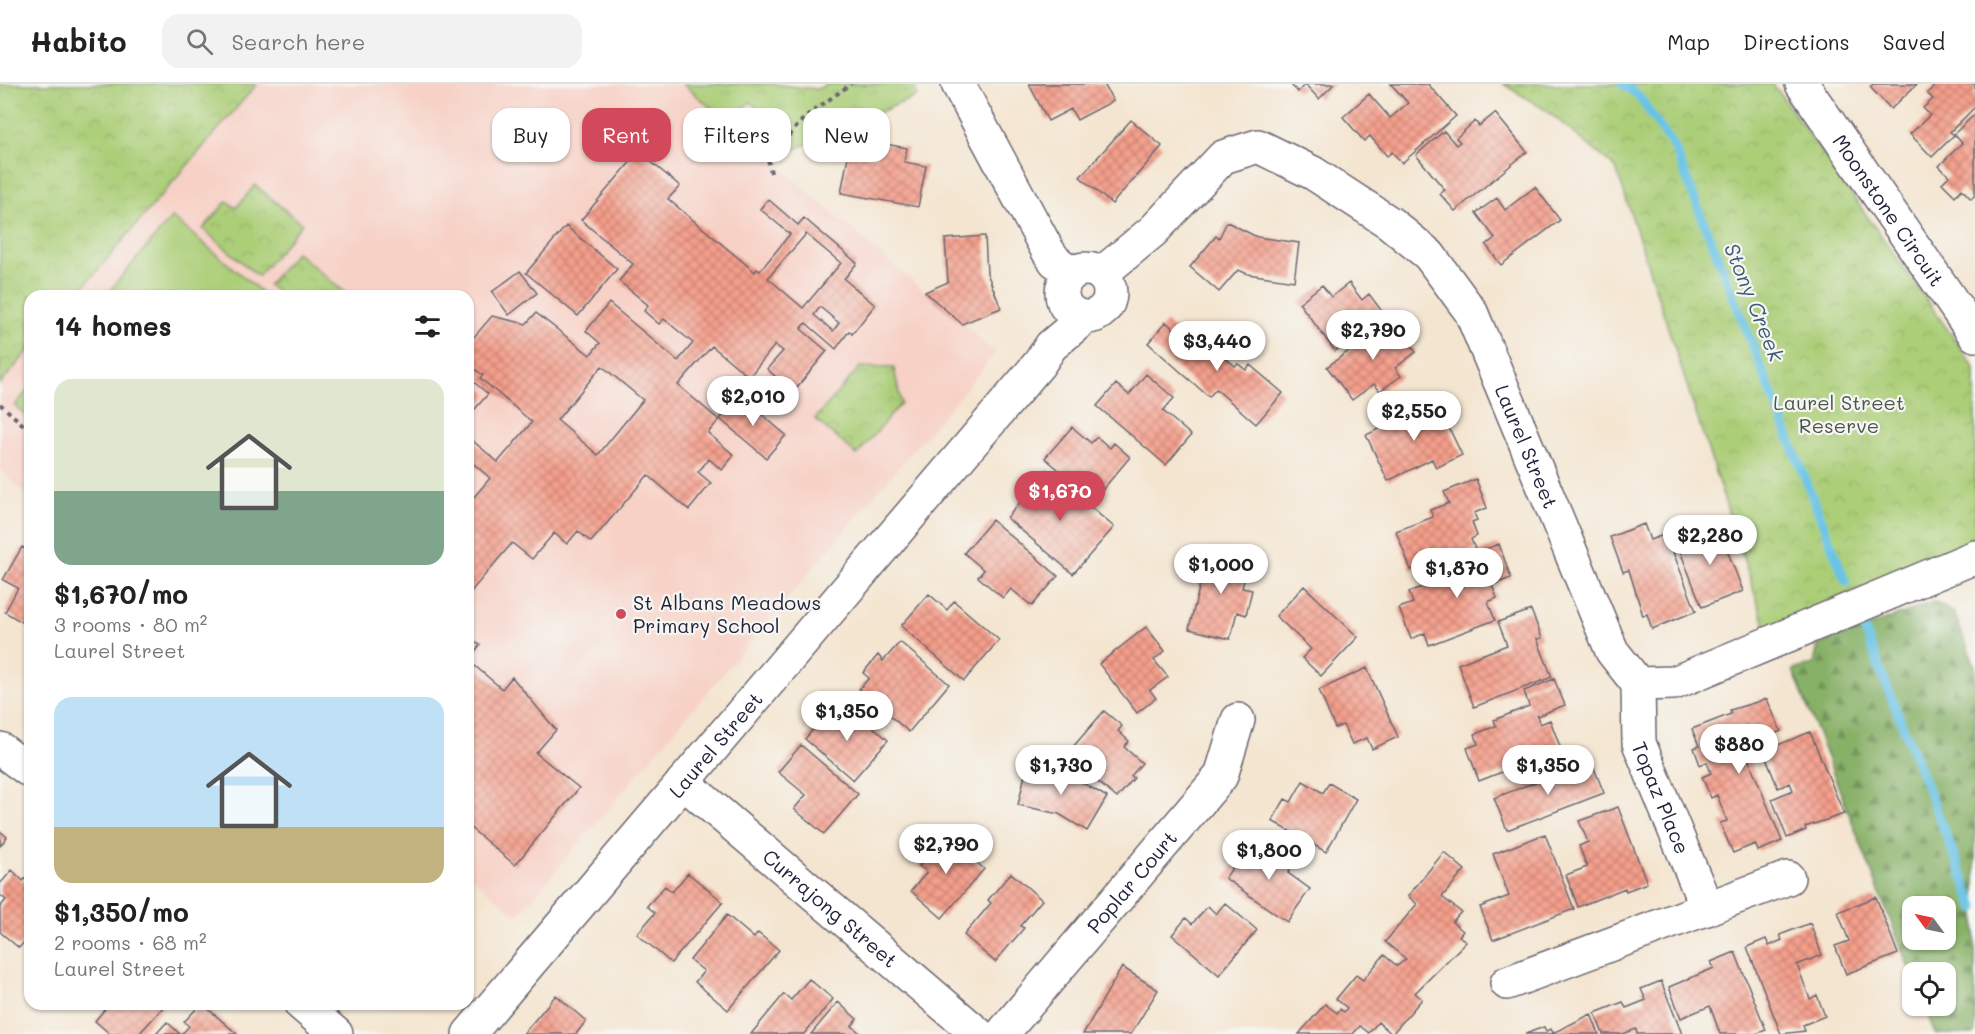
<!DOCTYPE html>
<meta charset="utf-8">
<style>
:root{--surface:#fff;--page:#f2f2f2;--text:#222;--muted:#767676;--line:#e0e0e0;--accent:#d1495b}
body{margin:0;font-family:Mali,sans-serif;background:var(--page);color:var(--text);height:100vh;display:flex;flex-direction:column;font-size:22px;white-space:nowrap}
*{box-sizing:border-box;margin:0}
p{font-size:20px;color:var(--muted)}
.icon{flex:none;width:33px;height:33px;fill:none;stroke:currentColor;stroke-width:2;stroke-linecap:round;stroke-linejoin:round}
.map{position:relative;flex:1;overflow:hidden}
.drawer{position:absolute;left:24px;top:206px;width:450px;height:720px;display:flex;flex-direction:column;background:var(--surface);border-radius:18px;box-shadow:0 2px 4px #0004}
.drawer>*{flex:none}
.hud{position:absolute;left:492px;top:24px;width:570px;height:54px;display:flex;gap:12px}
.needle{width:39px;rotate:303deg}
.fabs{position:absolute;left:1902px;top:812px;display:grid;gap:12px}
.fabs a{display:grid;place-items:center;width:54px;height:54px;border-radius:12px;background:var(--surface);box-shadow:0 2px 4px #0004;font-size:30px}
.price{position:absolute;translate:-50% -51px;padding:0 14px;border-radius:21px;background:#fff;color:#222;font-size:20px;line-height:39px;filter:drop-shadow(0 2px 3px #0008)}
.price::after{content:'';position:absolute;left:50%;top:36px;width:18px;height:14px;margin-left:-9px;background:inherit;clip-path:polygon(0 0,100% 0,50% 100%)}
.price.active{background:var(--accent);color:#fff}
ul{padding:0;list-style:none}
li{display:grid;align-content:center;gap:12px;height:318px;padding:0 30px}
li span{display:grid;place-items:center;height:186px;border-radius:18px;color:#555}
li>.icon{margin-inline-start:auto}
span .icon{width:108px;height:108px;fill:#fffc;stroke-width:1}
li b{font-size:26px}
h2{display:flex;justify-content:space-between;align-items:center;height:72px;padding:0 30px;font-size:26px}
.pill{padding:0 21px;border-radius:18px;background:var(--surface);box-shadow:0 2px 4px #0004;font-size:21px;line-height:54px}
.pill.active{background:var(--accent);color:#fff}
header{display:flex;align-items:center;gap:36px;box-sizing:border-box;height:84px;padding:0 30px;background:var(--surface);border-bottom:2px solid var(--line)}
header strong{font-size:28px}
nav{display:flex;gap:33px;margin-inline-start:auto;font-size:21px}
.search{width:420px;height:54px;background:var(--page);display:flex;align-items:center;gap:15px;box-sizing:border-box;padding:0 21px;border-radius:18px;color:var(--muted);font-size:22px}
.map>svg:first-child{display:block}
.built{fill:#f7d1c6}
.grass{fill:url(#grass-tufts);stroke:#667859;stroke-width:1.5}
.forest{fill:url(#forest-firs);stroke:#556a52;stroke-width:1.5;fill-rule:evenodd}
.park{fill:url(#park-crowns);stroke:#667859;stroke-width:1.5}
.garden{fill:#abce77;stroke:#667859;stroke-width:1.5}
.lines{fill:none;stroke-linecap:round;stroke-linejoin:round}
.stream{stroke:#68c3e6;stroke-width:9}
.building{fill:url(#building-cross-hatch);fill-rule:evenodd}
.minor-casing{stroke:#6c666f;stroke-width:36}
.path{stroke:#6c666f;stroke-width:4;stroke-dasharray:4.5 4.5;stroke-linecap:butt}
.minor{stroke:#fff;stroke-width:33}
.poi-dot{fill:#d1495b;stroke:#f6f6f2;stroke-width:2}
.labels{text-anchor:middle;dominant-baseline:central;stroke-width:4.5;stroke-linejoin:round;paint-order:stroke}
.street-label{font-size:20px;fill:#22223b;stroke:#f6f6f2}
.park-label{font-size:20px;fill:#4b564d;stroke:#f6f6f2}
.poi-label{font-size:20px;fill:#22223b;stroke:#f6f6f2;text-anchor:start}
.water-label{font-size:21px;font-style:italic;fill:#3a5a77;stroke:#f6f6f2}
</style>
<header>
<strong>Habito</strong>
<div class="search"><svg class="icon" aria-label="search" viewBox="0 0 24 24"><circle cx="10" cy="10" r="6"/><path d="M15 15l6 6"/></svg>Search here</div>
<nav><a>Map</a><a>Directions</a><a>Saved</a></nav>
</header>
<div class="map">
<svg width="1975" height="950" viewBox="0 0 1975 950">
<defs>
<pattern id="grass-tufts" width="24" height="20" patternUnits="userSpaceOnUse" patternTransform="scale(1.5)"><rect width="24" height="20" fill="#abce77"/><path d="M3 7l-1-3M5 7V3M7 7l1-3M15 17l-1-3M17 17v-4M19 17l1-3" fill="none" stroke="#93b168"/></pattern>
<pattern id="forest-firs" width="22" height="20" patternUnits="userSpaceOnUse" patternTransform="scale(1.5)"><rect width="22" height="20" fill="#88b168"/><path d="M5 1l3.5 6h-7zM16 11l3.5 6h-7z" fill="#6f9057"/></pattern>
<pattern id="park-crowns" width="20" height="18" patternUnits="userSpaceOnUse" patternTransform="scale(1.5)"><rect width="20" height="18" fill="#abce77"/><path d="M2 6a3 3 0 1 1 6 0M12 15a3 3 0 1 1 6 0" fill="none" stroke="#93b168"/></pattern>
<pattern id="building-cross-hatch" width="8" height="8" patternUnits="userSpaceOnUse" patternTransform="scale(1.5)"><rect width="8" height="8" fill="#f59f8b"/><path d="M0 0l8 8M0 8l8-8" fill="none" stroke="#c68173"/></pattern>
</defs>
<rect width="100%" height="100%" fill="#f6f6f2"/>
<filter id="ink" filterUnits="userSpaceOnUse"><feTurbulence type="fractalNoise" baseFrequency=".0167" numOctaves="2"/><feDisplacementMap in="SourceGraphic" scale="12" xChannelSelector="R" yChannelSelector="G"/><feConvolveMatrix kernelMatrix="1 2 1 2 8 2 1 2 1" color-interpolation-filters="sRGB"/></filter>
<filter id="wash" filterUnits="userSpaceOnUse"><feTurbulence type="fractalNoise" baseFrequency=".008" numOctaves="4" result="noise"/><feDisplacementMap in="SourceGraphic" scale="24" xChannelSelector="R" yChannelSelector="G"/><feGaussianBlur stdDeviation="1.35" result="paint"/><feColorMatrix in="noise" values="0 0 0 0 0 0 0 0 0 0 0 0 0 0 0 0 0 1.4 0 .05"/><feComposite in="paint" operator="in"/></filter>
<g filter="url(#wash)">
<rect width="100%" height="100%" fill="#f4e5d0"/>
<path class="built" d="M 257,0 L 683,0 L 996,269 L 517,832 L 468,790 L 468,212 L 76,212 Z
M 30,265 L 30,413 L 0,387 L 0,300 Z"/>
<path class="grass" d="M 683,0 L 772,0 L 817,5 L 829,0 L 914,0 L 917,12 L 770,76 L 757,64 L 777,41 L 750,18 L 730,40 Z"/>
<path class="forest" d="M 1934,518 L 1954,529 L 1975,583 L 1975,950 L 1935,950 L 1924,921 L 1946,921 L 1946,888 L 1912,888 L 1912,892 L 1793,586 L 1814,580 L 1818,561 ZM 1912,822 L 1946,822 L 1946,855 L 1912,855 Z"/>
<path class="park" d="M 0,0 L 257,0 L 76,211 L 30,212 L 30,265 L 0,300 Z
M 1503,0 L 1773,0 L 1975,284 L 1975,456 L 1766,544 L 1616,84 L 1546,26 Z
M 255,101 L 302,140 L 258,192 L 203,145 L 227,117 L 236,124 Z
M 296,168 L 348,211 L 281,211 L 268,201 Z
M 860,283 L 894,284 L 901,319 L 857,371 L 815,335 Z"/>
<path class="garden" d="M 172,133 L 265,211 L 106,211 Z
M 30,303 L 30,335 L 15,322 Z"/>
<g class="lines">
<path class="stream" d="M 1622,0 L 1638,11 L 1675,65 L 1846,498
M 1863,542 L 1975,824"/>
</g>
<g id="blocks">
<path class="building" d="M 1029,0 L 1104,0 L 1113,17 L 1077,36 L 1071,25 L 1048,37 Z
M 1290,0 L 1334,0 L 1319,15 L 1305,0 L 1298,8 Z
M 1391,0 L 1428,0 L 1456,32 L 1402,79 L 1392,68 L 1387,72 L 1370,52 L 1364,57 L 1343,33 L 1369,10 L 1390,34 L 1408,19 Z
M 1873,0 L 1917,0 L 1891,25 L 1870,3 Z
M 1937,0 L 1975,0 L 1975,23 L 1950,48 L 1954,51 L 1932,73 L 1910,50 L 1930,31 L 1923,24 L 1933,15 L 1927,9 Z
M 1495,29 L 1527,68 L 1455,127 L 1440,110 L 1445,106 L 1416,71 L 1444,47 L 1456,61 L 1460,58 L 1456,54 L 1475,37 L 1479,42 Z
M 1975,30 L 1975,111 L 1971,115 L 1962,105 L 1955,112 L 1942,99 L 1949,92 L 1939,82 L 1962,59 L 1954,50 Z
M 1131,36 L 1162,62 L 1112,120 L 1080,93 Z
M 880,59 L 907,64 L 904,78 L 926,82 L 918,123 L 841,109 L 849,67 L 877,73 Z
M 639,68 L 680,102 L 668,115 L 755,188 L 757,185 L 760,187 L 790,150 L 760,125 L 768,115 L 798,141 L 804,134 L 857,179 L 844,195 L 875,221 L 852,250 L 849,247 L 836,265 L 806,239 L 801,245 L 827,267 L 793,308 L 767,285 L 783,267 L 775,261 L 749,293 L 712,262 L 678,301 L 719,336 L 708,349 L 734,371 L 722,386 L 709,375 L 698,388 L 711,399 L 689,426 L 648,391 L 591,458 L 578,447 L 567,460 L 554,449 L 532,475 L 512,459 L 468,511 L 468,420 L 490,394 L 468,375 L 468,353 L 498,378 L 532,338 L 480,294 L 483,291 L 475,285 L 468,266 L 468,260 L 492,232 L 526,240 L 536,229 L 590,271 L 600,259 L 586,247 L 609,219 L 678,277 L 693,259 L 664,235 L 659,240 L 644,227 L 648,221 L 619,197 L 633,180 L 581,136 ZM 806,150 L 841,179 L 803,224 L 768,194 ZM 820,223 L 839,239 L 833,247 L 814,231 ZM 602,282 L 643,316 L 598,371 L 557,336 Z
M 1535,103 L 1560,136 L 1501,181 L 1486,161 L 1495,154 L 1476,129 L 1497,114 L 1505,126 Z
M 1227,138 L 1257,153 L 1299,159 L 1294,197 L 1248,190 L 1238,186 L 1219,208 L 1190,183 L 1216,152 L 1219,154 Z
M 566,142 L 617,185 L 578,232 L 526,189 Z
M 985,152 L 987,189 L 1001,224 L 962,240 L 925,208 L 948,198 L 945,155 Z
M 520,187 L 537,209 L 509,231 L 492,208 Z
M 1349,199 L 1362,216 L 1369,210 L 1384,230 L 1335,267 L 1299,219 L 1322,201 L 1331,213 Z
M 1392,235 L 1416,268 L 1395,284 L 1401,292 L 1380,307 L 1374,300 L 1352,316 L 1327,283 Z
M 1166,238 L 1188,257 L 1196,248 L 1235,282 L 1238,280 L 1246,286 L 1250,281 L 1283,309 L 1256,340 L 1216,305 L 1209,313 L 1148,259 Z
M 1146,290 L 1174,314 L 1163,327 L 1191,351 L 1166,381 L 1097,322 L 1116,300 L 1129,311 Z
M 468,293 L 488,310 L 468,333 Z
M 740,312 L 786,351 L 766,374 L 720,335 Z
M 1436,317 L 1462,371 L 1436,384 L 1432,375 L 1388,397 L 1366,351 Z
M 1072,343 L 1091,359 L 1097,353 L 1110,364 L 1114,359 L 1130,373 L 1094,416 L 1045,374 Z
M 1047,386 L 1114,443 L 1073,490 L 1007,434 Z
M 1476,395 L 1487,424 L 1474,429 L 1477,436 L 1472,438 L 1477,452 L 1471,455 L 1475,465 L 1437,480 L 1435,477 L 1428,479 L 1430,483 L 1417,487 L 1416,484 L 1411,486 L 1396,447 L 1433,433 L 1430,426 L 1449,419 L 1444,408 Z
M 992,436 L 1058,492 L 1032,522 L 1011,505 L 1003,514 L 978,493 L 984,486 L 964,469 Z
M 1644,440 L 1650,456 L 1666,450 L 1696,527 L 1652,545 L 1647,530 L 1643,532 L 1629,486 L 1623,488 L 1610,453 Z
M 1717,440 L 1743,507 L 1702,523 L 1676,457 Z
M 1499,460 L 1511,494 L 1492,501 L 1497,514 L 1488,518 L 1495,536 L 1429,561 L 1425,549 L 1411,555 L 1399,524 L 1413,519 L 1409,508 L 1469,485 L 1464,473 Z
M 22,463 L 30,468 L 30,543 L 5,528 L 18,504 L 3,496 Z
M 1208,467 L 1249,477 L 1242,504 L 1252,506 L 1246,531 L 1237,528 L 1230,555 L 1189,545 Z
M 1304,502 L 1358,553 L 1321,592 L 1302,574 L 1311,565 L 1276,532 Z
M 929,510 L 947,526 L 954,517 L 999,556 L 964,597 L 901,542 Z
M 1531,526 L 1542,554 L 1537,555 L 1552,593 L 1474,623 L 1458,580 L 1507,561 L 1498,538 Z
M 1146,543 L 1165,567 L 1154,576 L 1168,593 L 1150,606 L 1156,614 L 1137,629 L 1099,580 Z
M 468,551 L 480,561 L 468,576 Z
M 900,558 L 949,600 L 909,648 L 859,605 L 869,594 L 863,589 L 878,571 L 883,577 Z
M 468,576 L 502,605 L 512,593 L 556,646 L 536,669 L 579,704 L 515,781 L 468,742 Z
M 1367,584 L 1398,653 L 1372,665 L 1367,654 L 1352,660 L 1343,641 L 1335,644 L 1319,606 Z
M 1554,595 L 1565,621 L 1537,632 L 1540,640 L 1550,636 L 1561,665 L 1479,697 L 1467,664 L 1478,660 L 1475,650 L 1496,642 L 1494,636 L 1529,622 L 1524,607 Z
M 1767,615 L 1781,647 L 1754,658 L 1750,651 L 1731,658 L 1735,667 L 1739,665 L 1743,676 L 1748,674 L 1782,757 L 1758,767 L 1755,760 L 1733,769 L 1720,739 L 1727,737 L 1717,711 L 1711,714 L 1702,693 L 1711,689 L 1707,678 L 1700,681 L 1694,664 L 1699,662 L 1692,645 L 1731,630 L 1730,626 Z
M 832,623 L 850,638 L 857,629 L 888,656 L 853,696 L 805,655 Z
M 1104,627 L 1122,642 L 1118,647 L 1129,657 L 1124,663 L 1142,679 L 1131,692 L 1134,694 L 1117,714 L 1066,671 Z
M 1810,648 L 1844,730 L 1805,743 L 1806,746 L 1787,754 L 1772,715 L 1793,706 L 1790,699 L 1778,704 L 1763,667 Z
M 801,661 L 858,710 L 824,750 L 794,725 L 806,711 L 778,688 Z
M 1582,680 L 1585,687 L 1594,684 L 1604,709 L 1507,746 L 1494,714 Z
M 1027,682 L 1073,693 L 1107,713 L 1087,747 L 1059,730 L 1018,721 Z
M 1303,697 L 1323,709 L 1329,699 L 1356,715 L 1326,768 L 1272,737 L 1285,715 L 1291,718 Z
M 1618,723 L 1647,799 L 1626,807 L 1625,804 L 1578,823 L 1566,791 L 1587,783 L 1579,762 L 1588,758 L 1579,737 Z
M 0,747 L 7,753 L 0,762 Z
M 941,748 L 984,785 L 942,834 L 911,807 L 927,788 L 919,782 L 931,768 L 927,765 Z
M 1545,750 L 1574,825 L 1493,856 L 1480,823 L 1509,812 L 1493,770 Z
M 1249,761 L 1267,774 L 1275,762 L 1296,777 L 1288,789 L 1310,805 L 1287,838 L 1225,794 Z
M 1444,768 L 1465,786 L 1442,813 L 1461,828 L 1452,838 L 1463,847 L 1459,852 L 1466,858 L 1415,909 L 1422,915 L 1392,950 L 1378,938 L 1369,949 L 1360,942 L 1353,950 L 1299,950 L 1325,920 L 1337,929 L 1340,925 L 1344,928 L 1347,924 L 1336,915 L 1356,891 L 1363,896 L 1384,871 L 1397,882 L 1406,875 L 1385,858 L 1417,820 L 1408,812 Z
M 12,786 L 23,797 L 30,789 L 30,851 L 19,864 L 0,848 L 0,823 L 6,816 L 0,811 L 0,800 Z
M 688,789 L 723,818 L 671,879 L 637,850 L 655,829 L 647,822 L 665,802 L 672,808 Z
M 1011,789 L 1042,816 L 1020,842 L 1024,844 L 995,878 L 964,851 L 991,819 L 988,816 Z
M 1876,813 L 1898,870 L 1846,890 L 1835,862 L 1849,857 L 1838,828 Z
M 1225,819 L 1257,846 L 1219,891 L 1172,851 L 1186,834 L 1192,840 L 1208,822 L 1216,830 Z
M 727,831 L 754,854 L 758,849 L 779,866 L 728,926 L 695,898 L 704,887 L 690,876 Z
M 1810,839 L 1822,871 L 1797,881 L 1810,915 L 1817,911 L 1825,932 L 1803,941 L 1805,947 L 1781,950 L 1747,863 L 1766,855 L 1769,862 L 1782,856 L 1780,851 Z
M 1735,868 L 1766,946 L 1755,950 L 1720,950 L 1710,922 L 1681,934 L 1669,903 L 1714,884 L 1711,878 Z
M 1122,883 L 1158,906 L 1131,950 L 1083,950 Z
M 809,895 L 833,915 L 804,950 L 751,950 L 784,910 L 791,916 Z
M 1661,897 L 1682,950 L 1637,950 L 1636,945 L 1623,950 L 1603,950 L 1595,929 L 1623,918 L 1626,924 L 1646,916 L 1641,905 Z
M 556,911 L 586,937 L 576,950 L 523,950 Z
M 838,918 L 857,935 L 852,942 L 861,950 L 811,950 Z
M 109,920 L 166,920 L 139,950 L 110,950 L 95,937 Z
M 201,920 L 206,923 L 237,950 L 182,950 L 189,942 L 184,938 Z
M 1591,930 L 1599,950 L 1525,950 L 1544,943 L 1546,947 L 1551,945 L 1553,949 Z
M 167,938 L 180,950 L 156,950 Z"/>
</g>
</g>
<g filter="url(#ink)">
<use href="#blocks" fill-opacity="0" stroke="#6c666f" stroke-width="1.5"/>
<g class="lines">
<defs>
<g id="minor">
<path d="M 958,0 L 1048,167 L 1055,177 L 1072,189"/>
<path id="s1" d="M 1802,0 L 1975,251"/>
<circle cx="1086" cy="209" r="24"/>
<path id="s2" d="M 1101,190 L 1153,147 L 1223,73 L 1258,62 L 1313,89 L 1390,139 L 1429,171 L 1471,228 L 1612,567 L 1638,600 L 1674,599 L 1975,473"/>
<path id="s3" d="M 1638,600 L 1639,659 L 1707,825"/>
<path d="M 0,665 L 30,687"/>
<path id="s4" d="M 683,698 L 978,950"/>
<path d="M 1507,899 L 1788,794"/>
<path d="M 301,920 L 336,950"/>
<path id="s5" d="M 469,950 L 1039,280 L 1051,262 L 1084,234"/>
<path id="s6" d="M 1002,950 L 1221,692 L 1238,636"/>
</g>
</defs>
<use href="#minor" class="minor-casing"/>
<path class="path" d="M 771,89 L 768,75 L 806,32 L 851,0
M 0,320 L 30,347"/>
<use href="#minor" class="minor"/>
</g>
</g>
<circle class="poi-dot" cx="621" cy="530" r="6"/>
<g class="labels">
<g class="street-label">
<text stroke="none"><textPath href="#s1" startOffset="153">Moonstone Circuit</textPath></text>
<text stroke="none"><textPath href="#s2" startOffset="626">Laurel Street</textPath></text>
<text stroke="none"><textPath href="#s5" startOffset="380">Laurel Street</textPath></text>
<text stroke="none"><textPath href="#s3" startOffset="118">Topaz Place</textPath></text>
<text stroke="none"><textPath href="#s6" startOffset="200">Poplar Court</textPath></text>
<text stroke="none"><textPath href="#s4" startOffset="194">Currajong Street</textPath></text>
</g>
<g class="park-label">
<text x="1839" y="318">Laurel Street<tspan x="1839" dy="23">Reserve</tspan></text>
</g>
<g class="poi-label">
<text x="633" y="518">St Albans Meadows<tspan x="633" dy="23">Primary School</tspan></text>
</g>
<g class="water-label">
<text transform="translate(1755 218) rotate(68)">Stony Creek</text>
</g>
</g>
</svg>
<div class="fabs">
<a><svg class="needle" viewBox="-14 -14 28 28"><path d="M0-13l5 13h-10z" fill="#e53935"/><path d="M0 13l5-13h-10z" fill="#767676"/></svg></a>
<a><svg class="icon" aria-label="locate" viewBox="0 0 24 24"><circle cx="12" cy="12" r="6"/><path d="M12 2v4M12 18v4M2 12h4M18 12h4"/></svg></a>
</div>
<b class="price" style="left:1373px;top:277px">$2,790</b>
<b class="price" style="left:1217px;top:288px">$3,440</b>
<b class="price" style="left:753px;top:343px">$2,010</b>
<b class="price" style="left:1414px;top:358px">$2,550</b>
<b class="price active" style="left:1060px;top:438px">$1,670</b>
<b class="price" style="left:1710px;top:482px">$2,280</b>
<b class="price" style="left:1221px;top:511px">$1,000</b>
<b class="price" style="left:1457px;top:515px">$1,870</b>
<b class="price" style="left:847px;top:658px">$1,350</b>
<b class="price" style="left:1739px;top:691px">$880</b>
<b class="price" style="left:1061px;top:712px">$1,730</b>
<b class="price" style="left:1548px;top:712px">$1,350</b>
<b class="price" style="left:946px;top:791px">$2,790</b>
<b class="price" style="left:1269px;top:797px">$1,800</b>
<div class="hud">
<a class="pill">Buy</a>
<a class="pill active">Rent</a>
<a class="pill">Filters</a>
<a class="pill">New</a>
</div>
<section class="drawer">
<h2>14 homes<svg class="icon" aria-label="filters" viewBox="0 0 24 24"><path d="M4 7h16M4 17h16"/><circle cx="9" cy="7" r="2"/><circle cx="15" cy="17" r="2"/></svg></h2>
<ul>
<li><span style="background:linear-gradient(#dfe7d0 60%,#7fa58c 0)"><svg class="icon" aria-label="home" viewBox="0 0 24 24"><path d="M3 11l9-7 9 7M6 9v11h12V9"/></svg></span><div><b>$1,670/mo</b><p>3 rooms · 80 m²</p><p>Laurel Street</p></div></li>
<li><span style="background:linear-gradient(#bfe0f5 70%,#c2b280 0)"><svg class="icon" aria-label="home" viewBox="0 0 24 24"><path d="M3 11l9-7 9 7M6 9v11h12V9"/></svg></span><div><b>$1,350/mo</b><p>2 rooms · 68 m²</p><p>Laurel Street</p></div></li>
</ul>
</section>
</div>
